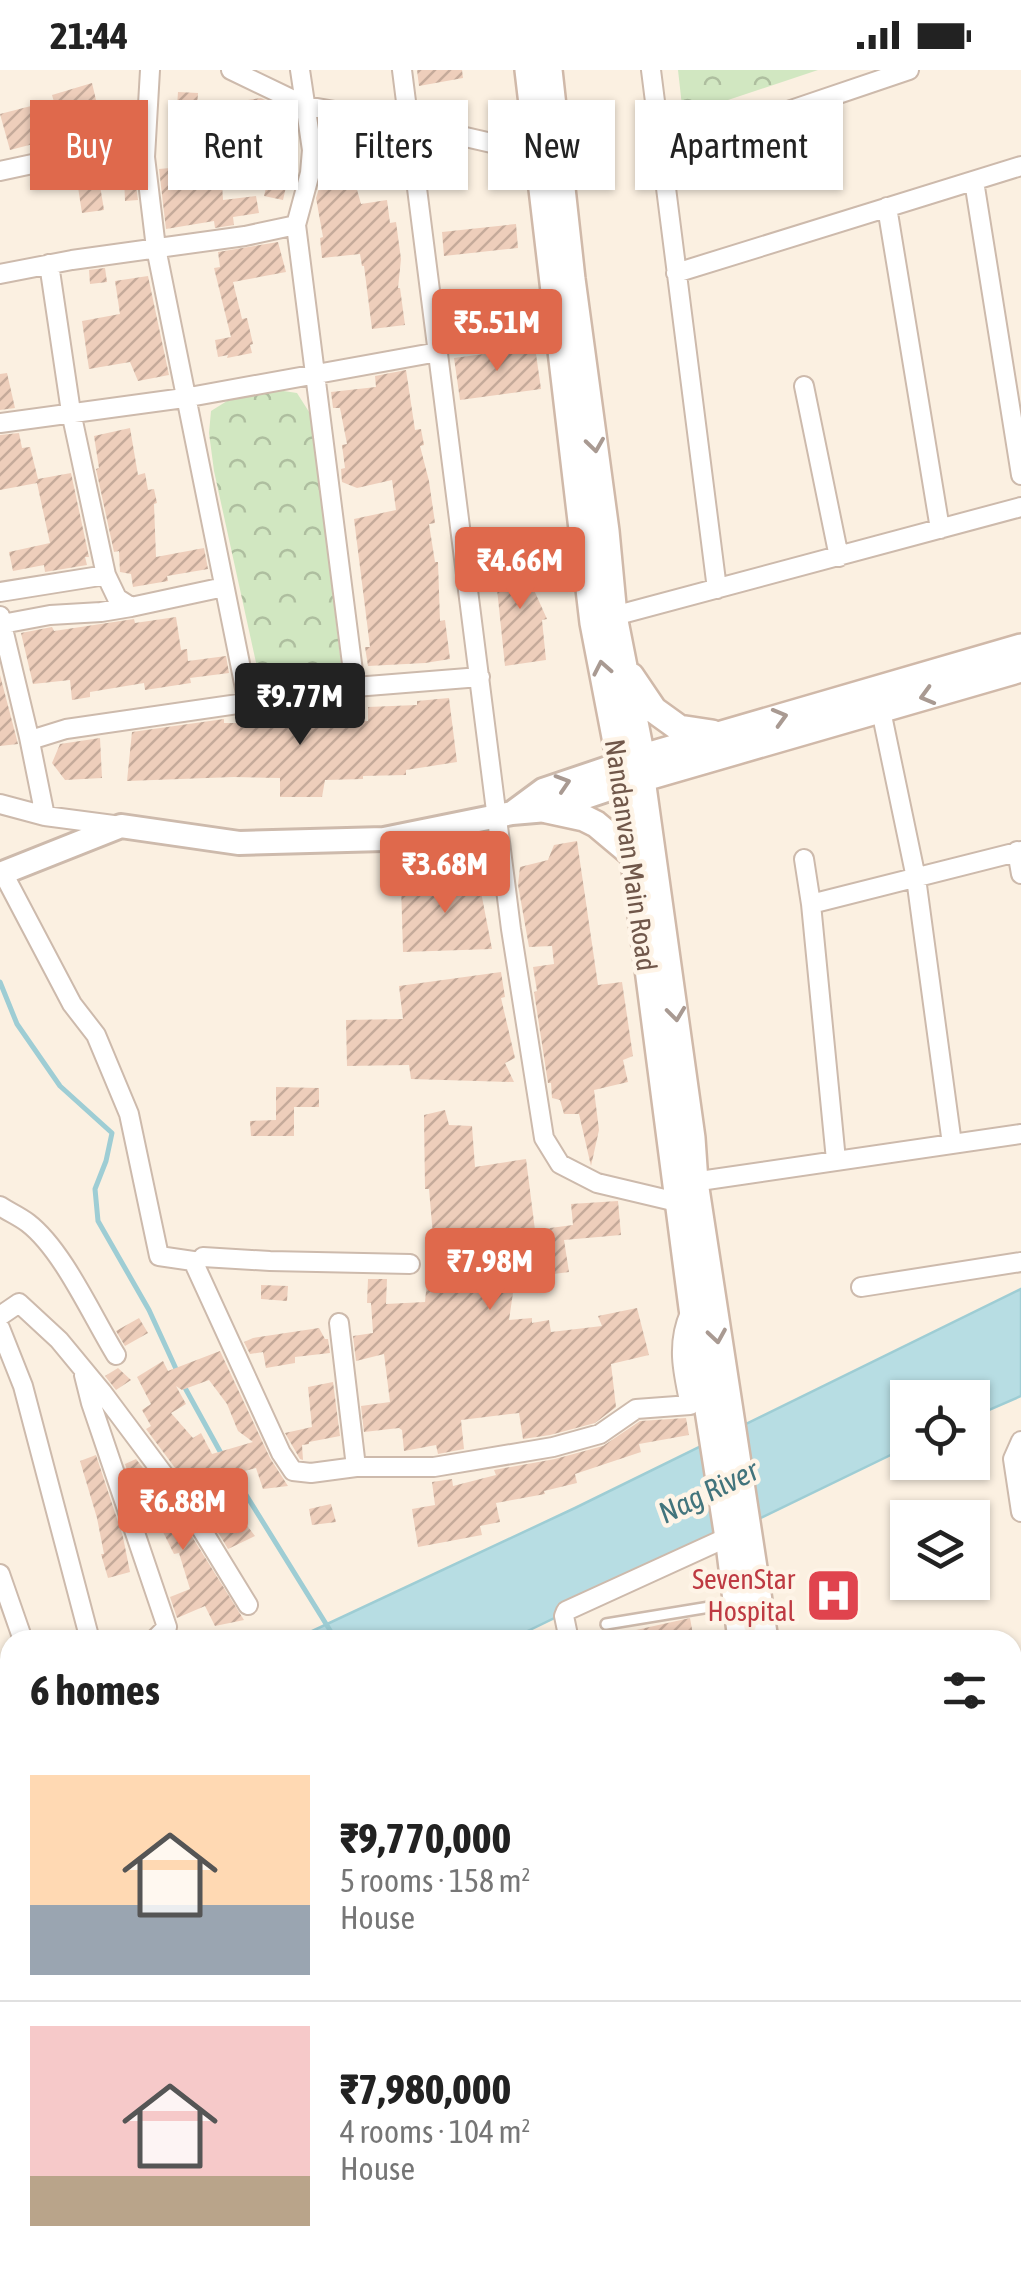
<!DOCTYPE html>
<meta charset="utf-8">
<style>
:root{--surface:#fff;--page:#f2f2f2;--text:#222;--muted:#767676;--line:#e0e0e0;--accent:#df694c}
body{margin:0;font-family:"Asap Condensed",sans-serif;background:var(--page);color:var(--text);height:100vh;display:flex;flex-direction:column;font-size:38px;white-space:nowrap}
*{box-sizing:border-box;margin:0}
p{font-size:32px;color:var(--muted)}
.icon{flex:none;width:55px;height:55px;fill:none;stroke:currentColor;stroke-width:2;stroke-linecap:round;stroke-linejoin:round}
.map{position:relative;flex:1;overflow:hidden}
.drawer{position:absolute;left:0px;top:1560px;width:1022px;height:640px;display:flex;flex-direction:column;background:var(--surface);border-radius:30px 30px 0 0;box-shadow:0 2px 8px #0004}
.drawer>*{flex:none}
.hud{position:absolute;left:30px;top:30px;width:962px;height:90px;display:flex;gap:20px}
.fabs{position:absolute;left:890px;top:1310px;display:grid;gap:20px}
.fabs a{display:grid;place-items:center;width:100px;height:100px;border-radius:0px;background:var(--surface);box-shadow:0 2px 8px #0004;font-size:50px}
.price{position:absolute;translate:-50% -85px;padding:0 22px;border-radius:10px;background:var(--accent);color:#fff;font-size:32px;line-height:65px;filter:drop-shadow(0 2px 5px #0008)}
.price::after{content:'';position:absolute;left:50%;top:60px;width:30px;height:22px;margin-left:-15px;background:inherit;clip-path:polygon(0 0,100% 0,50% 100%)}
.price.active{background:#222;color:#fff}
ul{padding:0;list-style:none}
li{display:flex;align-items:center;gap:30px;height:250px;padding:0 30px}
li+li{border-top:2px solid var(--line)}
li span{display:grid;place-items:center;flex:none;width:280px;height:200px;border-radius:0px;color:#555}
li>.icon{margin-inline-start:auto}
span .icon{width:120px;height:120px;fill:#fffc;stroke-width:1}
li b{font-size:42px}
h2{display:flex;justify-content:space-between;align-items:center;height:120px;padding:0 30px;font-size:42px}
.pill{padding:0 35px;border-radius:0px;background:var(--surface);box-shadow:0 2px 8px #0004;font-size:35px;line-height:90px}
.pill.active{background:var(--accent);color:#fff}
.status{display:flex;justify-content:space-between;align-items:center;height:70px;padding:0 50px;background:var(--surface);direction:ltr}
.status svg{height:28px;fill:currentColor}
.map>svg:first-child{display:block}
.park{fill:url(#park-crowns)}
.water{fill:#b7dde3;stroke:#9ecdd4;stroke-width:2.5}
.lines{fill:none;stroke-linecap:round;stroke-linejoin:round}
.stream{stroke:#9ecdd4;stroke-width:5}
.building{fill:url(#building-hatch);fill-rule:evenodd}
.service-casing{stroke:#cdbaac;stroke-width:14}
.minor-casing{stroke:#cdbaac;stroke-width:22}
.tertiary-casing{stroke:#cdbaac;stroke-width:28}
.secondary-casing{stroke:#d0b9a9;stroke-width:30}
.service{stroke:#fff;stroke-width:9}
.minor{stroke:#fff;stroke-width:18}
.tertiary{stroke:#fff;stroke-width:22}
.secondary{stroke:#fff;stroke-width:25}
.oneway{stroke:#a99a92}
.labels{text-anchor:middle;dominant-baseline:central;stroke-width:9;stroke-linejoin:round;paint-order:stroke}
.street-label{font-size:28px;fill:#70574a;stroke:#fef4e7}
.health-label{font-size:28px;fill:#be3a42;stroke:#fef4e7;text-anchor:end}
.water-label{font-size:30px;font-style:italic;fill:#42747c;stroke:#fef4e7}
</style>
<div class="status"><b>21:44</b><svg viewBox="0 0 49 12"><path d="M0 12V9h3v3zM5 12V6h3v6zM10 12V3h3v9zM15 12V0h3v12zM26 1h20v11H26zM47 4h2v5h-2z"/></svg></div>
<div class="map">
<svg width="1021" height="2200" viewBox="0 0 1021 2200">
<defs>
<pattern id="park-crowns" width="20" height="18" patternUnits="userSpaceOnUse" patternTransform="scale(2.5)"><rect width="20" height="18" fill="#d1e7c1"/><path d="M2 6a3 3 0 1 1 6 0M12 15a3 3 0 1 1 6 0" fill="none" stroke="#aebe9f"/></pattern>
<pattern id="building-hatch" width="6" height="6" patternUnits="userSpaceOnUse" patternTransform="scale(2.5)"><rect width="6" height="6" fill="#eecebb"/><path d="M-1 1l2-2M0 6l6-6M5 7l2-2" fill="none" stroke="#c5aa9a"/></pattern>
</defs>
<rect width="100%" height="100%" fill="#fbf0e1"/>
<path class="park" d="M 678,0 L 818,0 L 683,45 Z
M 277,320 L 297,323 L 311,345 L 341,593 C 332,621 296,621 272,617 L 257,597 L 214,401 L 209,363 L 211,341 L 227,331 Z"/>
<path class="water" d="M 1021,1219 L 1021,1326 L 973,1347 L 972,1328 L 908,1328 L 907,1377 L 509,1570 L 293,1570 L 575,1438 Z
M 10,1732 L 10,1808 L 0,1812 L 0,1738 Z"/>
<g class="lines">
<path class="stream" d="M 0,912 L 17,954 L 60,1016 L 112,1063 L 106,1091 L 95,1119 L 98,1151 L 149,1240 L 177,1301
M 184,1316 L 222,1385
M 230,1399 L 336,1570"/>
</g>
<path class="building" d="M 417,0 L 462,0 L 463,8 L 419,16 Z
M 92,13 L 96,30 L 56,39 L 52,25 Z
M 178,22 L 198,23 L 197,37 L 177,36 Z
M 261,28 L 265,30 L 267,49 L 233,52 L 233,49 L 205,53 L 203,37 Z
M 31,36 L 41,72 L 10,80 L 0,44 Z
M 220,81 L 223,130 L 256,126 L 259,143 L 233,147 L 234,155 L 215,158 L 214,151 L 166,159 L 159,99 L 181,97 L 181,85 Z
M 349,91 L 361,134 L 387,130 L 390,153 L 396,152 L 401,189 L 398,218 L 400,218 L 405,255 L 372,259 L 364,196 L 362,196 L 360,184 L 322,188 L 320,168 L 323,167 L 316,128 L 320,115 L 326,114 L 323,99 Z
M 80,97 L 97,97 L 104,140 L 82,143 L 75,98 Z
M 275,97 L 290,100 L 283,130 L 264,126 L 270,101 Z
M 135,107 L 138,130 L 125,131 L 124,108 Z
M 516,154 L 518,178 L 444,186 L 442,162 Z
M 278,172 L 286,202 L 233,212 L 242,249 L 247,248 L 253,274 L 250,275 L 252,283 L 227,288 L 228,285 L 218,287 L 215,270 L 231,267 L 214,198 L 220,197 L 218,182 Z
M 105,198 L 107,212 L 90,214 L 89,200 Z
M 148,206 L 169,305 L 138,311 L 130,292 L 89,299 L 82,251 L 120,244 L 115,211 Z
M 535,277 L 541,319 L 460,330 L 454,288 Z
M 406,300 L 415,360 L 421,359 L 424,375 L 420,376 L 429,411 L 435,453 L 429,454 L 435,492 L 438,492 L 440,551 L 445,550 L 450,589 L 425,593 L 368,596 L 365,577 L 370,577 L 354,449 L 396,440 L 392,410 L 357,418 L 342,412 L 341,399 L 345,398 L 342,375 L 347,374 L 340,338 L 333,338 L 331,322 L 376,317 L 375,306 Z
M 7,303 L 15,338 L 0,340 L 0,304 Z
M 130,358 L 138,405 L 145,403 L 148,420 L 154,419 L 157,433 L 154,434 L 156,487 L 204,478 L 208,499 L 167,506 L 168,511 L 133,517 L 131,504 L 120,502 L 119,481 L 114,482 L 96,399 L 99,398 L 94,366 Z
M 19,363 L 22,378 L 30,377 L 38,409 L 71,403 L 89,487 L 85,487 L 87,495 L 45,502 L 44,495 L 13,501 L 9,482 L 50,473 L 37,413 L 0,420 L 0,365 Z
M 530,486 L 534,520 L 547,549 L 542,550 L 546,590 L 505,596 L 494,490 Z
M 176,547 L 181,580 L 187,579 L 188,591 L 226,586 L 229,603 L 190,608 L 191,613 L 145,620 L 144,613 L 90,622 L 90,627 L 72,630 L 70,610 L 33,614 L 21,563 L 52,557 L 54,561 L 134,549 L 135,553 Z
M 0,605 L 18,674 L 0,676 Z
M 449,628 L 457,692 L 406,700 L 406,705 L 363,706 L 363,709 L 325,710 L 322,727 L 280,727 L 280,708 L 234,707 L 127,711 L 132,662 L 224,649 L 224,653 L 289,653 L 289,644 L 318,643 L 319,649 L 368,651 L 368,637 L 417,635 L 417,631 Z
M 100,668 L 102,708 L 65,710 L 52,693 L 60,674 Z
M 577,771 L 598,915 L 622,912 L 633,986 L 623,990 L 628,1012 L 594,1020 L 599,1060 L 591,1096 L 579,1044 L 564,1044 L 560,1030 L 552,1028 L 551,1013 L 548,1013 L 534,922 L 537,921 L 533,897 L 554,894 L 552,876 L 529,877 L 518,815 L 520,797 L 548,790 L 554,775 Z
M 477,801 L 492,879 L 403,882 L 401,814 L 448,814 L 447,805 Z
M 501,902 L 505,927 L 501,928 L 515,988 L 505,993 L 514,1012 L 411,1009 L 409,995 L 347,996 L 346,950 L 403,949 L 399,916 Z
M 276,1017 L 319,1018 L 319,1037 L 294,1037 L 294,1066 L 251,1066 L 250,1051 L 276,1050 Z
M 445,1040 L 449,1055 L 472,1056 L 475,1097 L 526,1089 L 535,1160 L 573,1155 L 571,1134 L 618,1131 L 621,1165 L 564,1170 L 569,1202 L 546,1205 L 543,1189 L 514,1193 L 516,1216 L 514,1216 L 509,1250 L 532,1248 L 532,1253 L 549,1250 L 551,1262 L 602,1256 L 598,1246 L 637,1238 L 649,1285 L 611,1294 L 616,1337 L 595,1353 L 550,1365 L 523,1369 L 519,1343 L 461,1350 L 464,1379 L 438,1384 L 436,1375 L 404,1381 L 402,1360 L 399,1358 L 364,1362 L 361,1336 L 390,1332 L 384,1284 L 356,1291 L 353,1266 L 373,1263 L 371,1233 L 367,1233 L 368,1209 L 387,1209 L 386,1234 L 425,1232 L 427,1211 L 437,1212 L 429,1119 L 425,1119 L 424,1045 Z
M 261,1215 L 288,1216 L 287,1231 L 261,1229 Z
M 139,1248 L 148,1263 L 125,1276 L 116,1261 Z
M 319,1258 L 325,1269 L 328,1269 L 330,1283 L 295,1287 L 295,1293 L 266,1298 L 263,1282 L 250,1284 L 244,1272 L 253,1268 Z
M 220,1281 L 270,1388 L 288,1416 L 263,1419 L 256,1398 L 229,1405 L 233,1422 L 225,1427 L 255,1466 L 228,1479 L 199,1430 L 146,1359 L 151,1356 L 142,1340 L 151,1334 L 137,1307 L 163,1291 L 168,1301 ZM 209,1310 L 227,1334 L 238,1361 L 253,1372 L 212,1384 L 201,1363 L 193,1368 L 171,1343 L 186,1334 L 176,1316 L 182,1320 Z
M 118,1298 L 131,1310 L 116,1320 L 105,1306 Z
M 333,1312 L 340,1366 L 309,1372 L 309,1374 L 302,1375 L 303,1390 L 300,1389 L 285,1363 L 312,1357 L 308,1317 Z
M 686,1348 L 689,1365 L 639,1374 L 641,1382 L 575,1404 L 577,1413 L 544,1421 L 545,1424 L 496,1433 L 500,1452 L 480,1456 L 482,1465 L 418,1477 L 412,1439 L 435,1435 L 432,1412 L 452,1409 L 453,1416 L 496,1405 L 494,1400 L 555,1389 L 603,1376 L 640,1351 Z
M 96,1385 L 123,1467 L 130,1502 L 108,1508 L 101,1484 L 104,1484 L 97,1448 L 80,1391 Z
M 136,1389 L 178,1444 L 244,1550 L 215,1556 L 205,1536 L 177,1548 L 170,1527 L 190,1519 L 179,1483 L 174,1484 L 159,1454 L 147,1458 L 125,1394 Z
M 331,1434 L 336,1452 L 312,1455 L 309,1439 Z
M 690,1548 L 694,1570 L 628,1570 L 627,1562 Z"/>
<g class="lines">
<defs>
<path id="service" d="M 606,1554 L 734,1533"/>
<path id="minor" d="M 231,0 L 306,36 L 409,54 L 539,84
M 402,0 L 511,859 L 544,1068 L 560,1094 L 597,1113 L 677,1132
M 651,0 L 717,519
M 661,84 L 909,0
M 145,87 L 156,178 L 248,633
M 0,101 L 79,84 L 145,87 L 150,0
M 974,111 L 1021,405
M 887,137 L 940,459
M 676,203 L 1021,96
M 0,204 L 72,190 L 245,166 L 296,155
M 804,316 L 839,487
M 0,353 L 184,328 L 438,282
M 106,505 L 117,528 L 131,537 L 224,517
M 0,522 L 106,505 L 71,342 L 49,194
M 0,546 L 29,667 L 37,668 L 66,659 L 355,617 L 296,155 L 310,103 L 312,80 L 300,0
M 614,546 L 1021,437
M 2,554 L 50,545 L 101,542 L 131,537
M 355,617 L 480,607
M 879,631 L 916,808 L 952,1074
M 29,667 L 45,746
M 0,734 L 45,746 L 121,756
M 1017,781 L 1021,804
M 804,789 L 811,834 L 836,1090
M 3,803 L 72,934 L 96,965 L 129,1044 L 159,1186 L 193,1191 L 281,1383 L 293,1401 L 311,1403 L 356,1397
M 811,834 L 1021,781
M 686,1113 L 1021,1064
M 0,1136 C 9,1142 19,1146 28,1153 C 63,1180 92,1246 116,1285
M 203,1187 L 270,1191 L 410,1194
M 861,1217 L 1021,1192
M 0,1246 L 19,1233 L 59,1270 L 102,1322 L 188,1437 L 248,1535
M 339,1253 L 356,1397 L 434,1397 L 553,1377 L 600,1364 L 636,1339 L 690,1335 C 683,1303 676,1274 690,1243
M 0,1258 L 23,1316 L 90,1570
M 84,1305 L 91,1333 L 167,1557 L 154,1570
M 1021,1371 L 1013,1389 L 1021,1442
M 0,1504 L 23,1570
M 569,1570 L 564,1546 L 566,1541 L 728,1467
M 1012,1972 L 1021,2025
M 627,2190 L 629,2200
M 314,2200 L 364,2190"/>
<path id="tertiary" d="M 512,743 L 543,720 L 620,694
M 0,804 L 121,756 L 239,773 L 384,769 L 512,743 L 547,740 L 624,714"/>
<path id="secondary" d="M 528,0 L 593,553 L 624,714 L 692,1238 L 729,1474 L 741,1570
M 549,0 L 572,209 L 606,461 L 614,546 L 642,688 L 642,709 L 692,1068 L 695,1112 L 765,1570
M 631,606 L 654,640 L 679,658 L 712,663
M 629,691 L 1021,577
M 627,713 L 1021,599
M 547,740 L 584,748 L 596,754 L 633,785
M 1012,1895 L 1021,1894
M 1012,1925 L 1021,1923
M 0,2095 L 10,2093
M 0,2122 L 10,2120
M 831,2190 L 832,2200
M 860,2190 L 862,2200"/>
</defs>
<use href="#service" class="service-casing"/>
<use href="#minor" class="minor-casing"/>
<use href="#tertiary" class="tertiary-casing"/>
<use href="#secondary" class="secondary-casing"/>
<use href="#service" class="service"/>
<use href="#minor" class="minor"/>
<use href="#tertiary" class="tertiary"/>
<use href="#secondary" class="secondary"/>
</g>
<defs><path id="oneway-chevron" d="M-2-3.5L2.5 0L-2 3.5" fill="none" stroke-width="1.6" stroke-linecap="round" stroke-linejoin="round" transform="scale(2.5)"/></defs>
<g class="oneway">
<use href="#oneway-chevron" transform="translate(595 375) rotate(82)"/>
<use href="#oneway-chevron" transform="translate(602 598) rotate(-101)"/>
<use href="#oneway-chevron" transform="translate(927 626) rotate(164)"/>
<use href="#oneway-chevron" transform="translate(780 647) rotate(-16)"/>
<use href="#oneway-chevron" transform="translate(563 713) rotate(-18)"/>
<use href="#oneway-chevron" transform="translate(676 944) rotate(83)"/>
<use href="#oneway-chevron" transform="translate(717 1266) rotate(81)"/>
</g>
<defs>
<symbol id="hospital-square" viewBox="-11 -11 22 22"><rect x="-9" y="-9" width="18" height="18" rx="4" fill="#e0444e" stroke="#fef4e7"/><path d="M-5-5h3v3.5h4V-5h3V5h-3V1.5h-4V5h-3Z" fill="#fff"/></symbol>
</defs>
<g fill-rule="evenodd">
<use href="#hospital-square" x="802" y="1494" width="63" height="63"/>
</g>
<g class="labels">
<g class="street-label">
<text transform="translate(631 785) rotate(82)">Nandanvan Main Road</text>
</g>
<g class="health-label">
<text x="795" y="1509">SevenStar<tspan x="795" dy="32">Hospital</tspan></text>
</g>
<g class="water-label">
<text transform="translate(708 1421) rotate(-26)">Nag River</text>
</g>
</g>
</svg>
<div class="fabs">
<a><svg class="icon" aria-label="locate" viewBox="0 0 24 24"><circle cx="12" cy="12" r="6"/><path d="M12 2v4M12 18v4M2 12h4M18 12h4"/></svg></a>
<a><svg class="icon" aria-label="layers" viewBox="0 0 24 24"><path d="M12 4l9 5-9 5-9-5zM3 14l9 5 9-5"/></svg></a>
</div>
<b class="price" style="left:497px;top:304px">₹5.51M</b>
<b class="price" style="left:520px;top:542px">₹4.66M</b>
<b class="price active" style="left:300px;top:678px">₹9.77M</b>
<b class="price" style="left:445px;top:846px">₹3.68M</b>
<b class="price" style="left:490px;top:1243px">₹7.98M</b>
<b class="price" style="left:183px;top:1483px">₹6.88M</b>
<div class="hud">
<a class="pill active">Buy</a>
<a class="pill">Rent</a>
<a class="pill">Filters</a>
<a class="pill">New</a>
<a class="pill">Apartment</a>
</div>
<section class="drawer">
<h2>6 homes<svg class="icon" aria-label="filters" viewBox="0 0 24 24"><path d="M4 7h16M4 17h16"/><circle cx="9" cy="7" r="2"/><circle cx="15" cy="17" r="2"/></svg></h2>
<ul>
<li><span style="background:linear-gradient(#ffd9b3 65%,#9aa5b1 0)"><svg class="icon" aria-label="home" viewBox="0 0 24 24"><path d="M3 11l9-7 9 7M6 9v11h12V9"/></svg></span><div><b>₹9,770,000</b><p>5 rooms · 158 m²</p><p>House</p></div></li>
<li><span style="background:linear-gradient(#f6c9c9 75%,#b9a48a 0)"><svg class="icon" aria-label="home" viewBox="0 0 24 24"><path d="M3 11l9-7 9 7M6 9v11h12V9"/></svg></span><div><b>₹7,980,000</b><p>4 rooms · 104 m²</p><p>House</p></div></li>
</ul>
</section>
</div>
